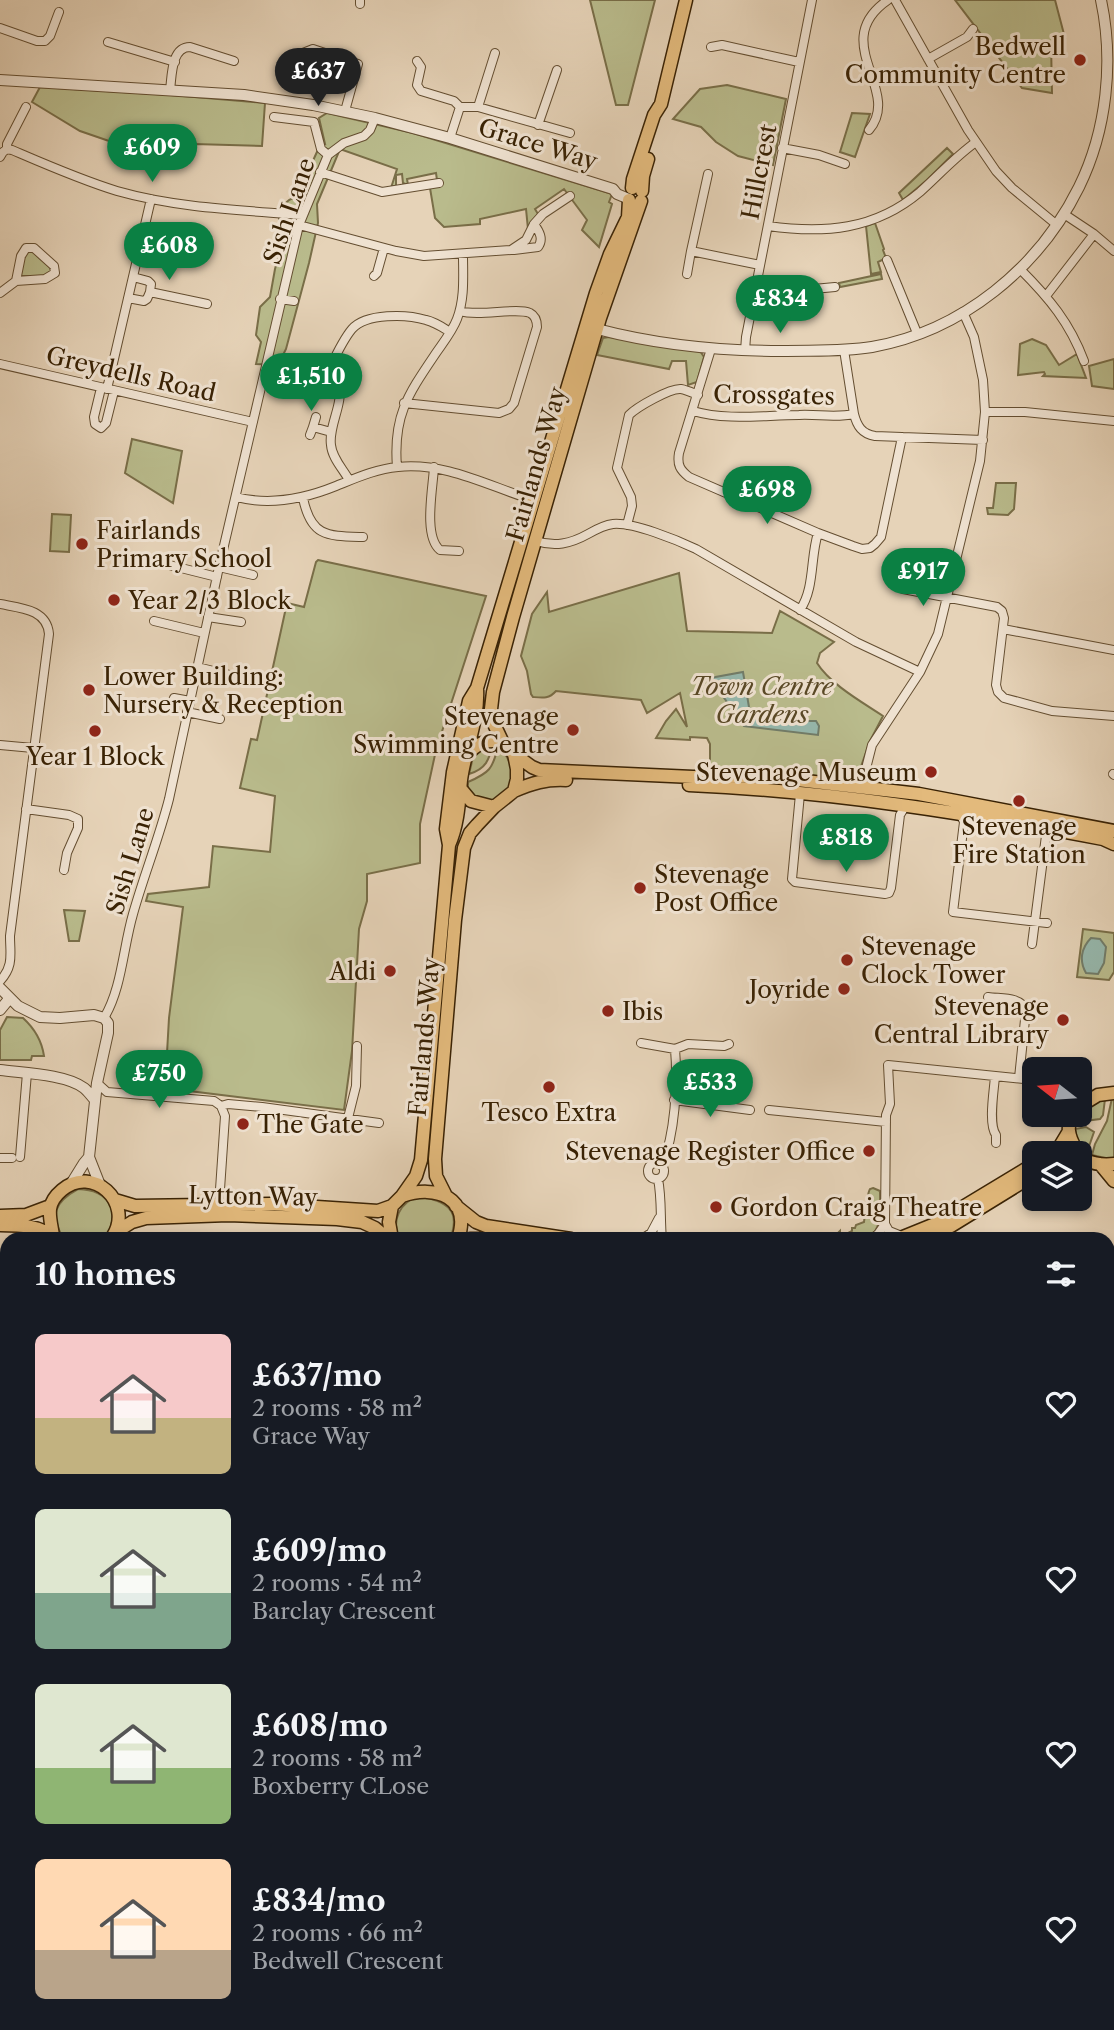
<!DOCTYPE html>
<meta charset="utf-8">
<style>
:root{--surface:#171b24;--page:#242831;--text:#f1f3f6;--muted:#9ea1a6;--accent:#0b8043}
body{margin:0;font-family:"Libre Caslon Text",serif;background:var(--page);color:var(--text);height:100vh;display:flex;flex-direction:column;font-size:26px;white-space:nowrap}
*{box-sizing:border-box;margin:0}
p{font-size:23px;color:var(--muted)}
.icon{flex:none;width:38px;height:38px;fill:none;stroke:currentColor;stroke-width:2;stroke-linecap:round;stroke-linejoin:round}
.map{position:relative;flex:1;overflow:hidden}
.sheet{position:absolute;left:0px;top:1232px;width:1115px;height:798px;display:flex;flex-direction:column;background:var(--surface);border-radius:21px 21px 0 0;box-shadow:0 4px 10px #0003}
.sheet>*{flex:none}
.needle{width:46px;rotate:287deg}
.controls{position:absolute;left:1022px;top:1057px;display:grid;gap:14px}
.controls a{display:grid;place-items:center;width:70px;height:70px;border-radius:10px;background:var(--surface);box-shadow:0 4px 10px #0003;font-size:35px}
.price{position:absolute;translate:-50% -60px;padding:0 16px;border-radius:24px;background:var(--accent);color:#fff;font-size:23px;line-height:46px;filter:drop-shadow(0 2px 4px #0008)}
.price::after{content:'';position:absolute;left:50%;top:42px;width:21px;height:16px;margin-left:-10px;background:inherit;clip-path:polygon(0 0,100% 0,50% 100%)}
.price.selected{background:#222;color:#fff}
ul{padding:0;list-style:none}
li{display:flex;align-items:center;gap:21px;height:175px;padding:0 35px}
li span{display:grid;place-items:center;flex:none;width:196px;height:140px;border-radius:10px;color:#555}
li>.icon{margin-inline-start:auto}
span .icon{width:84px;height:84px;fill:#fffc;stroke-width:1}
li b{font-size:30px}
h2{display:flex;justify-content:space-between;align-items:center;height:84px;padding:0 35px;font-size:30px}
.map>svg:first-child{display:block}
.green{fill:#b9bb8c;stroke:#796e48;stroke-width:2}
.water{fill:#96b8ad;stroke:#717c69;stroke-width:2}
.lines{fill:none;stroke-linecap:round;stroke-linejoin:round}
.minor-casing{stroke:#644e31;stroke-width:10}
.tertiary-casing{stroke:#644e31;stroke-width:12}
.primary-casing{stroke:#392204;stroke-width:15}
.motorway-casing{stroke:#392204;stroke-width:17}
.minor{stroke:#efe2d1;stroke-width:8}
.tertiary{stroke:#efe2d1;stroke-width:10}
.primary{stroke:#e3ba7c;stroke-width:12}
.motorway{stroke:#e3ba7c;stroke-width:14}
.rail{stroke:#392204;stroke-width:2;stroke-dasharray:12 12;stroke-linecap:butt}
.poi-dot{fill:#8f2418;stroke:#efe2d1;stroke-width:2.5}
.labels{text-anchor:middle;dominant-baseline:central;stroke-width:6;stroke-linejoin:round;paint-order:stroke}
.poi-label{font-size:24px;fill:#392204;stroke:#efe2d1;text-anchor:start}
.street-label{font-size:24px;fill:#392204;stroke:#efe2d1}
.park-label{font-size:24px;font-style:italic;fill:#594826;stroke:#efe2d1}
</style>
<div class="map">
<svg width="1114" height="2030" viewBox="0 0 1114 2030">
<rect width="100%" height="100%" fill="#e6d3b8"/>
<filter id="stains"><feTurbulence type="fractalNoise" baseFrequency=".00286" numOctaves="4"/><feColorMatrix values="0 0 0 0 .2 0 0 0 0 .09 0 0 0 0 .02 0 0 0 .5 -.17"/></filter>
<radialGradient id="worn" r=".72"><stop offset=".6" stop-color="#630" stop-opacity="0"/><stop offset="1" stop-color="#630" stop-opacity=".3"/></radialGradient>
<path class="green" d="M 590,0 L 655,0 L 628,105 L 616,105 Z
M 955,0 L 1055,0 L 1065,38 L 1051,42 L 1052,93 L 1022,88 Z
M 727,85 L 786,99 L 773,165 L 738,156 L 716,142 L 701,127 L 673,119 L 700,89 Z
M 40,87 L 171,95 L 265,103 L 262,146 L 194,144 L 183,146 L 140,141 L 117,143 L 109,141 L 80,131 L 32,102 Z
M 327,113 L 413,133 L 612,194 L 609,202 L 612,204 L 599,247 L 582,230 L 587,220 L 564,189 L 535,209 L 538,214 L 528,229 L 526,209 L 480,219 L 480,224 L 444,227 L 435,218 L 430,188 L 437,180 L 436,173 L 407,179 L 408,185 L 403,183 L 402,174 L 396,175 L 396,186 L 391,188 L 397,169 L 340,149 L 317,204 L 318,223 L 309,263 L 286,349 L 278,365 L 256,364 L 261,342 L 256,335 L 260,307 L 270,297 L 275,269 L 286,230 L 279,219 L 281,207 L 289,200 L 297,196 L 321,143 L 325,144 L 319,118 Z
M 852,113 L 870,114 L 855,157 L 840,152 Z
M 947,148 L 953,154 L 927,180 L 903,200 L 899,193 Z
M 875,223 L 884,249 L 883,250 L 886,258 L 878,262 L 881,272 L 871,274 L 866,226 Z
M 32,251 L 53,270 L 48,276 L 20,276 L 24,253 Z
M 881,274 L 882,279 L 840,287 L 839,283 Z
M 609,337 L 700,351 L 704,357 L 697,382 L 688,385 L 686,361 L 672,361 L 669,369 L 597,355 L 603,338 Z
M 1032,339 L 1046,345 L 1059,365 L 1077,354 L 1086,378 L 1043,376 L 1045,374 L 1044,372 L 1018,375 L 1020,344 Z
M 1114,359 L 1114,389 L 1092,386 L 1089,366 Z
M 132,439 L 182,451 L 173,503 L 125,473 Z
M 996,483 L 1016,483 L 1014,509 L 1008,515 L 988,514 L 987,508 L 993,508 Z
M 52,514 L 71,515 L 69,552 L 50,551 Z
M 318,560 L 486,596 L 436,750 L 420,824 L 420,863 L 367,874 L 367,901 L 359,929 L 352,1051 L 344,1110 L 165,1088 L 169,1018 L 183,907 L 146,901 L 148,894 L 209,887 L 213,846 L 270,852 L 275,796 L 240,788 L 251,739 L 257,740 L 287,603 L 304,607 L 316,562 Z
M 679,573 L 687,631 L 772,633 L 780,611 L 834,642 L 820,653 L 817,663 C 830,684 862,702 883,716 L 870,741 L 857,778 L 851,780 L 739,767 L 710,768 L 710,744 L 707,738 L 690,737 L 690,740 L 656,738 L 666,721 L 676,709 L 687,727 L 680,693 L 647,713 L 641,700 L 556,691 C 549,699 543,698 533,697 L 531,694 L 527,671 L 521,656 L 532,614 L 547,592 L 549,612 Z
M 493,744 C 489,760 486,769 469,774 L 474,753 Z
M 498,746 C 513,760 519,783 500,798 C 496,801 488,802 483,803 L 468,790 L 468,782 C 489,773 493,769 498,746 Z
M 64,910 L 85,911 L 79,941 L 69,941 Z
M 1083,929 L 1114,933 L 1114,972 L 1109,980 L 1077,977 Z
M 7,1017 L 23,1018 C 34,1028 42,1042 44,1056 L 32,1056 L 31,1060 L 0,1060 L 0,1030 Z
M 1112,1098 L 1114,1098 L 1114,1160 L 1092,1155 L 1095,1144 L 1107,1121 Z
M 1105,1099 L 1103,1115 L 1100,1119 L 1077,1122 C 1084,1105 1089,1105 1105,1099 Z
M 1086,1127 L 1094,1132 L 1087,1152 C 1079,1145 1076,1139 1075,1129 Z
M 873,1188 L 880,1191 C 881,1238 878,1239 832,1239 L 840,1231 L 840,1237 L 844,1238 L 844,1235 L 852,1231 L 852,1228 L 855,1228 L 856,1225 L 864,1222 C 865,1214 867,1194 870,1189 Z
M 78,1189 C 109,1190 122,1211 105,1239 L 63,1238 C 50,1215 54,1202 78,1189 Z
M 419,1196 C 445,1201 462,1209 450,1239 L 399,1239 C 391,1220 400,1202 419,1196 Z
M 1108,1340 L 1114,1340 L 1114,1408 L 1108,1400 Z
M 1108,1404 L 1114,1412 L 1114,1477 L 1108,1433 Z
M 1,1970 L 4,1970 L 3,1976 L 7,1976 L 7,2002 L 1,2002 L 0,2010 L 3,2011 L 1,2017 L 0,2017 Z
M 0,2018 L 7,2019 L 7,2023 L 100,2023 L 169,2030 L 170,2025 L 192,2027 L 193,2023 L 208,2023 L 208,2030 L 38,2030 L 0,2026 Z"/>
<path class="water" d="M 743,672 L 749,707 L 754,714 L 792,721 L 816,721 L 819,726 L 818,735 L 744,726 L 710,678 Z
M 1091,938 L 1100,939 L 1106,947 L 1104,963 L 1098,974 L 1086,973 C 1079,961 1081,948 1091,938 Z"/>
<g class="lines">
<defs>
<path id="minor" d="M 895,0 L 968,130 L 996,171 L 1012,188 L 1057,225
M 360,4 L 360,0
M 0,28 L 37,41 L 45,41 L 50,36 L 59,12
M 108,42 L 175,62
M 711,47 L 722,45 L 799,62
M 303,53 L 313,49 L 358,64 L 345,111
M 928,59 L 967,37 L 973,29
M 417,61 L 421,67 L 417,85 L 421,91 L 454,101 L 460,107 L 450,138
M 170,90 C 172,76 171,47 190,47 L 234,61
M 460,107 L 478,107 L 570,133
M 478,107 L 495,53
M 274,117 L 314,122 L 321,149 L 328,155
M 538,125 L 557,70
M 869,130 C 903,90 827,42 888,0
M 782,148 L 819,155 L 845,164
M 7,149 L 12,150 C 47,165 81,180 117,191 C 177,208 240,210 302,215
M 0,157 L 3,152 L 7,149 L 7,144 L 26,107
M 320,172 L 382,192 L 439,183
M 708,174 L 691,251 L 760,265
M 1064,214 L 1094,234 L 1114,251
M 299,225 L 396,251 L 424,256 L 511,250 L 526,240 L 534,224 L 543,214 L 570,196
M 768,226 C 824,234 875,230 920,192 C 938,176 956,156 976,142
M 514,250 L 538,247 C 544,239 539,231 534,224
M 887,260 L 917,333
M 1020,269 C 1049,298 1070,323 1084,361
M 687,274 L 691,251
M 374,276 L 377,273 L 384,248
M 133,277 L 148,281 L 151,284 L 150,292
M 756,285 L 803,290 L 835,287
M 0,293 L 16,281 L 45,279 L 55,273 L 54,266 L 34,248 L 26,248 L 21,256 L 16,281
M 1046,296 L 1094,234
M 128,298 L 144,301 L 147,299 L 150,292 L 207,304
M 280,299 L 294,301
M 711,349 L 679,453 C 677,465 680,470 689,477 L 818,533 L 853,546 L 862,549 L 870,548 L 875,544 L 881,537 L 902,437
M 844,350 L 854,414 C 857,426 862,434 875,436 L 983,440
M 745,351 L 746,337 L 812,0
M 0,364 L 253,422
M 267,365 L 302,367 L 338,385 C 345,401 328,426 331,445 C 332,458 343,469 349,480
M 325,378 C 333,362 341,342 352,329 C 366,313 407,314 426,320 C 435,322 442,327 450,332
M 101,388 L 94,417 L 95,424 L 101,428 L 106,423 L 114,391
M 107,389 L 151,199
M 404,403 L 499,413 L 509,409 L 514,403 L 537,327 C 537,321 536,316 530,313 C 516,307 479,317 460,311
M 693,411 C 727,421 764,415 799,415 C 817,414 836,418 854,414
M 985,412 L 1025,412 L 1114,421
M 313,427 L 316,417
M 310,435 L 313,427 L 331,432
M 397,467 C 393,417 407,396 434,356 C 442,344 452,332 457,319 C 465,298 463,276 463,254
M 434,467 C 433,488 423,536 440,550 L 459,551
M 236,497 C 271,506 304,499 336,486 C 356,478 376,469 398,467 C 446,462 488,486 533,500
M 303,498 C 311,537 327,536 363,537
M 627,525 L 632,506 L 631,497 L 617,468 L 629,415 C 637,407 670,388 681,389 C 687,390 693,393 698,395
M 536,541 C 555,547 570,544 588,534 C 595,530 604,525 613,524 C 633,522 677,540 696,549 L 856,642 L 920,672
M 165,564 L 217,577
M 219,567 L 253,575
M 903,589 L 997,607 L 1002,611 L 1004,618 L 996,685 L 998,692 L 1004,698 L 1052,711 L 1114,716
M 0,604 C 20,608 47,609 49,634 L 10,936 C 10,954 14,966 0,981
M 800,610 C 815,588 810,558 818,533
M 208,617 L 241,622
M 154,621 L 204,633
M 1003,629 L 1114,650
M 197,667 L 230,675
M 171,705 L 174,698 L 190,701
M 187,712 L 220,719
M 0,745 L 33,748
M 1113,774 L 1114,775
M 861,788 L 872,745 L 920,672 L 938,634 L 980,461 L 985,412 L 983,380 L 974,337 L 963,312
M 800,794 L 792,879 L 795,882 L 885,894 L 889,893 L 891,888 L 900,815 L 906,805
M 26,809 L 69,815 L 78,819 L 78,828 L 67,853 L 64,870
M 960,813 L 964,822 L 953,912 L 1047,923
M 1032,944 L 1047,828
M 988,997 C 1001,999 1020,996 1026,1010 L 1019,1078
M 104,1018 C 122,988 123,948 133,914 C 144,875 159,838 169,799 L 219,567 L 299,225 L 328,155 L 344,143 L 364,136 L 370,130 L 375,118
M 641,1043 L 675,1049 L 688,1044 L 724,1046 L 729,1044
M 995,1076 C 994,1091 988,1124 996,1135 L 996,1143
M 97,1083 L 107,1092 L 214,1101 L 221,1106
M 674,1100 L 750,1110
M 221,1106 L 228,1104 L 262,1107 L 379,1123
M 769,1110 L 886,1122
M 348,1118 L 356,1086 L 357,1046
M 20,1157 L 27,1073
M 0,1158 L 12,1158
M648 1171a8 8 0 1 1 16 0a8 8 0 1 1-16 0Z
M 662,1166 C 675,1134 678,1084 675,1049
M 658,1179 C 662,1199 660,1219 662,1239
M 219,1204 L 225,1116 L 221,1106
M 885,1224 L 889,1231 L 904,1237
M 642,1239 L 651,1233 L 659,1218
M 871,1239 L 878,1234 L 885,1224 L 886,1115 L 890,1104 L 888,1065 L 1034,1080
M 0,1321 L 7,1321
M 0,1360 L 7,1360
M 0,1546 L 6,1523
M 1108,1890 L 1114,1888
M 1108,1977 L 1114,1975
M 675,2023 L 679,2030
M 804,2023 L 807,2030
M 234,2030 L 235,2023
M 687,2030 L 707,2023
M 949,2030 L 970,2023"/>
<path id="tertiary" d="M 0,80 L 244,95 L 313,105 L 375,118 L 450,138 L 613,189 L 617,194 L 629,199
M 597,329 C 658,345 719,351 781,351 C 812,350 842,352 872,347 C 962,331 1039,268 1079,187 C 1107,130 1114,61 1101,0
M 0,988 L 18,1006 L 40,1017 L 60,1018 L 94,1015 L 104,1018 L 108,1023 L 108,1033 L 97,1083 L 89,1157 L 100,1185
M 0,1010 L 9,999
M 0,1070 C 22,1073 66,1074 84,1088 C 88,1091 91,1096 95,1100
M 71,1184 L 84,1163 L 89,1157
M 0,1511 L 7,1511"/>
<path id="primary" d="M 632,188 L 633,179 L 654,115 L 661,104 L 686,0
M 642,191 L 643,176 L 648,159
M 514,754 L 532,767 L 539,770 L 693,777 L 762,776 L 919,794 L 1114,831
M 466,756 C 477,743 485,740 502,741
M 689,785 C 829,791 966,813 1103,839 L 1114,844
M 461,789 L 471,801 L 494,807
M 514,791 C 532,783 546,779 566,780
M 449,845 C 458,825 459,802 461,780 C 465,749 479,720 477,688
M 1080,1106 L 1098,1095 L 1114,1093
M 1074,1115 C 1071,1119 1068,1125 1069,1131 C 1070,1140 1078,1155 1086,1160 C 1094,1164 1105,1165 1114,1164
M 1051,1153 L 1060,1146 L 1069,1131
M 1100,1164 L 1114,1181
M 445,1194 L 436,1176 L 435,1159 L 455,920 L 464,848 L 470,833 L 477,825 L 494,807 L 514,791 L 517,779 L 517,769 L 514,754 L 502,741 L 494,724 L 491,709 L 493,692 L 513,617 L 600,318 L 641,201
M 402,1196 C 436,1184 472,1198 458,1239
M 115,1200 L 135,1206 L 271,1204 L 378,1211 L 392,1206 L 402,1196 L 416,1176 L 421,1160 L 449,845 L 446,829 L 453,772 L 469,701 L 477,688 L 596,293 L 610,254 L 628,217 L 629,200
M 456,1206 L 476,1222 L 486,1226 L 571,1239
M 0,1216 L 26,1215 L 50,1206
M 0,1225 C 20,1225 40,1225 56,1239
M 116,1232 L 132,1222 L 146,1218 L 228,1215 L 337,1219 L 362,1222 L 375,1228 L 388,1239
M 53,1236 C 52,1227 49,1218 50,1209 C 51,1202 56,1195 62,1190 C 92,1164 134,1202 113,1236
M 392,1239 L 389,1222 L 392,1206
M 470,1239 L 496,1239
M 898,1239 L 935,1224 L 1034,1164
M 925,1239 L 951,1226 L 1034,1175
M 1108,1671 L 1114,1668
M 1108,1685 L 1114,1684
M 1108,1695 L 1114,1694
M 0,1809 L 7,1810
M 0,1818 L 7,1819"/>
<path id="motorway" d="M 1108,2005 L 1114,2003
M 1038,2030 L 1057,2023
M 1087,2030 L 1107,2023"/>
</defs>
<use href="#minor" class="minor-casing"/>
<use href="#tertiary" class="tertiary-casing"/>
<use href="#primary" class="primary-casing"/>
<use href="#motorway" class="motorway-casing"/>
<use href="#minor" class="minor"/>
<use href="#tertiary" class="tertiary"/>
<use href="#primary" class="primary"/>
<use href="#motorway" class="motorway"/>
<path class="rail" d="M 1108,1308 L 1114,1307
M 1108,1327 L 1114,1326
M 0,1347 L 7,1347"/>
</g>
<g class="poi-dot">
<circle cx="1080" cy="60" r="7"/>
<circle cx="82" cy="544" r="7"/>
<circle cx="114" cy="600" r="7"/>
<circle cx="89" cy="690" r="7"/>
<circle cx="573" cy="730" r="7"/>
<circle cx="95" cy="731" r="7"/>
<circle cx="931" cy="772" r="7"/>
<circle cx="1019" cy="801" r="7"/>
<circle cx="640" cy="888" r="7"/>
<circle cx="847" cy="960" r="7"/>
<circle cx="390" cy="971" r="7"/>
<circle cx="844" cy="989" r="7"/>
<circle cx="608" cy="1011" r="7"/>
<circle cx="1063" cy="1020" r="7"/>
<circle cx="549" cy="1087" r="7"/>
<circle cx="243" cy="1124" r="7"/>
<circle cx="869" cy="1151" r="7"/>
<circle cx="716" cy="1207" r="7"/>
</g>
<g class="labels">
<g class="poi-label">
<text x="1066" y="46" text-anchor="end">Bedwell<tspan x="1066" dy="28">Community Centre</tspan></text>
<text x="96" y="530">Fairlands<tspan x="96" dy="28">Primary School</tspan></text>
<text x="128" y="600">Year 2/3 Block</text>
<text x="103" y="676">Lower Building:<tspan x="103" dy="28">Nursery &amp; Reception</tspan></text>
<text x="559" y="716" text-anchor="end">Stevenage<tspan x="559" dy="28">Swimming Centre</tspan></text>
<text x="95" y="756" text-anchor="middle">Year 1 Block</text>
<text x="917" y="772" text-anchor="end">Stevenage Museum</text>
<text x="1019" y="826" text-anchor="middle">Stevenage<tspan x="1019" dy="28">Fire Station</tspan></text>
<text x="654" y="874">Stevenage<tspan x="654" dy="28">Post Office</tspan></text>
<text x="861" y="946">Stevenage<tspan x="861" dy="28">Clock Tower</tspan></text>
<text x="376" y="971" text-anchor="end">Aldi</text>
<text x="830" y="989" text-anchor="end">Joyride</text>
<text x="1049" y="1006" text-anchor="end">Stevenage<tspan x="1049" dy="28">Central Library</tspan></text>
<text x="622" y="1011">Ibis</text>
<text x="549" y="1112" text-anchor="middle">Tesco Extra</text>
<text x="257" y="1124">The Gate</text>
<text x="855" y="1151" text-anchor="end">Stevenage Register Office</text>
<text x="730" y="1207">Gordon Craig Theatre</text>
</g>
<g class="street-label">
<text transform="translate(538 144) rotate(17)">Grace Way</text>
<text transform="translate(759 172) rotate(-79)">Hillcrest</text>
<text transform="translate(289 211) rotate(-71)">Sish Lane</text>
<text transform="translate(131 374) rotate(13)">Greydells Road</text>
<text transform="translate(774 395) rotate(1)">Crossgates</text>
<text transform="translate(536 464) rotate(-74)">Fairlands Way</text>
<text transform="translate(130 861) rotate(-73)">Sish Lane</text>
<text transform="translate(424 1037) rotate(-85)">Fairlands Way</text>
<text transform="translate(253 1196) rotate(1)">Lytton Way</text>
</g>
<g class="park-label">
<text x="762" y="686">Town Centre<tspan x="762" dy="28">Gardens</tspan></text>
</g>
</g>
<rect width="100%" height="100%" filter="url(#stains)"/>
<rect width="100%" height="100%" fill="url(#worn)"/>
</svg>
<div class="controls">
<a><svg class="needle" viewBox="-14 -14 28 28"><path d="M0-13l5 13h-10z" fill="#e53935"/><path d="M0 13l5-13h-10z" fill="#9ea1a6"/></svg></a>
<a><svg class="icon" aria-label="layers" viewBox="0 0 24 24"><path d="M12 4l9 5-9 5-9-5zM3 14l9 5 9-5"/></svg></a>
</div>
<b class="price selected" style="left:318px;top:108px">£637</b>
<b class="price" style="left:152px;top:184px">£609</b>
<b class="price" style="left:169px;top:282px">£608</b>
<b class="price" style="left:780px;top:335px">£834</b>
<b class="price" style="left:311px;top:413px">£1,510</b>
<b class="price" style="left:767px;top:526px">£698</b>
<b class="price" style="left:923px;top:608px">£917</b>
<b class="price" style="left:846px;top:874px">£818</b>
<b class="price" style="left:159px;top:1110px">£750</b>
<b class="price" style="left:710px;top:1119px">£533</b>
<section class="sheet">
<h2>10 homes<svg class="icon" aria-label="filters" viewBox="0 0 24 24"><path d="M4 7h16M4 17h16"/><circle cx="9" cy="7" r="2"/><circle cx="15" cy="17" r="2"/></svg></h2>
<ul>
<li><span style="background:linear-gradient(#f6c9c9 60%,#c2b280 0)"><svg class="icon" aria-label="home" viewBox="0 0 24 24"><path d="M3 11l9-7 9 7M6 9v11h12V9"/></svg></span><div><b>£637/mo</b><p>2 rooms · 58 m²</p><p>Grace Way</p></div><svg class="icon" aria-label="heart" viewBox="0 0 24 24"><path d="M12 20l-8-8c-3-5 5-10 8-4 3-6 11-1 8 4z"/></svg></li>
<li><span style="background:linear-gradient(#dfe7d0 60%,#7fa58c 0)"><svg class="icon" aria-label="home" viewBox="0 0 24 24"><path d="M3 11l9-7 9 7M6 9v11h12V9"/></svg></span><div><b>£609/mo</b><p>2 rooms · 54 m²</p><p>Barclay Crescent</p></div><svg class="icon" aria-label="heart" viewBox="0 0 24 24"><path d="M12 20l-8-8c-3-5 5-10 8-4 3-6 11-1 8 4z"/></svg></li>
<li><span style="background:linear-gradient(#dfe7d0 60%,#8fb573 0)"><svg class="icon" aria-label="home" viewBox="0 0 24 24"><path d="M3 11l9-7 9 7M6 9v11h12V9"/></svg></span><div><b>£608/mo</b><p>2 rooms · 58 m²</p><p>Boxberry CLose</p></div><svg class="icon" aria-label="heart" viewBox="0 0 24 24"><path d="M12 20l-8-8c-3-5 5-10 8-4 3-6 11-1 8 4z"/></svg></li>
<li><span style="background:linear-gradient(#ffd9b3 65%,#b9a48a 0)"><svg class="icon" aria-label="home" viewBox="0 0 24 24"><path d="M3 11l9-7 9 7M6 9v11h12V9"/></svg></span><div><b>£834/mo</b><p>2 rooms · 66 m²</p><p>Bedwell Crescent</p></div><svg class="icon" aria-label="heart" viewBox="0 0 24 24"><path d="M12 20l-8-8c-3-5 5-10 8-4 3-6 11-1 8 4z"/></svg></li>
</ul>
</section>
</div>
